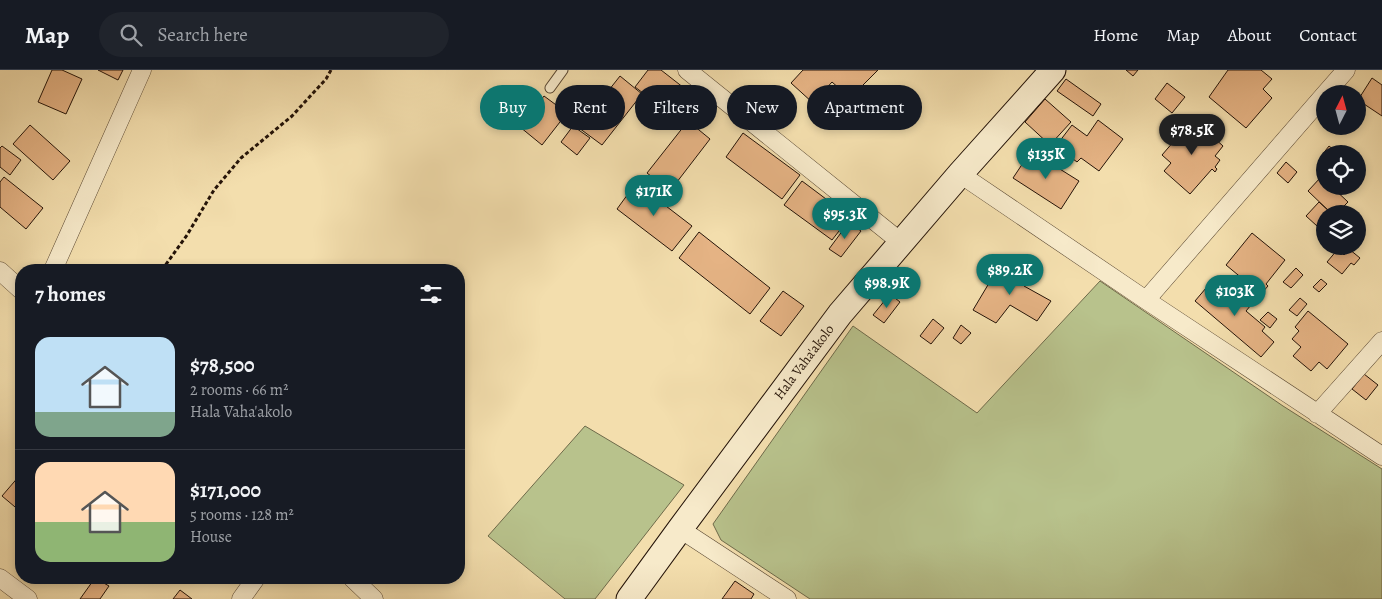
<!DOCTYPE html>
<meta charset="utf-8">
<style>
:root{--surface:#171b24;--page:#20242c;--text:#f1f3f6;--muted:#9ea1a6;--line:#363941;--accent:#0f766e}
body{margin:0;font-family:Alegreya,serif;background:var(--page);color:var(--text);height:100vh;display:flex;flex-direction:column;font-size:19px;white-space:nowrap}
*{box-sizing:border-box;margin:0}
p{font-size:16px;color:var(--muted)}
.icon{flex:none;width:28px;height:28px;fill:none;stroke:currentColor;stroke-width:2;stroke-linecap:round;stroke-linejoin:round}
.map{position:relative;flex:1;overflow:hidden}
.drawer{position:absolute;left:15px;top:194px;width:450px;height:320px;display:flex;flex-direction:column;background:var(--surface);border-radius:20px;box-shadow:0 2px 8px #0003}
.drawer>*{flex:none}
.banner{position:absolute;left:480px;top:15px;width:475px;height:45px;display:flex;gap:10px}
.needle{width:32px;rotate:6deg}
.tools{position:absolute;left:1316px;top:15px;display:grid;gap:10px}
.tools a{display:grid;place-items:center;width:50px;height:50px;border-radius:50%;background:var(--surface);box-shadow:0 2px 8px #0003;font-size:25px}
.price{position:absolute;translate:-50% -42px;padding:0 11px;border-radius:18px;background:var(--accent);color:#fff;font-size:16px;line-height:32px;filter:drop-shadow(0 1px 2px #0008)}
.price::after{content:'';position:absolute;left:50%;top:30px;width:15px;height:11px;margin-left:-8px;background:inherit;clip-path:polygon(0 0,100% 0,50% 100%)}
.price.current{background:#222;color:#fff}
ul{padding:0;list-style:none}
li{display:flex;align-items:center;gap:15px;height:125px;padding:0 20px}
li+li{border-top:1px solid var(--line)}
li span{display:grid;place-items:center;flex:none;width:140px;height:100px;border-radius:15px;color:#555}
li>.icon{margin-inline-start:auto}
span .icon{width:60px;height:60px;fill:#fffc;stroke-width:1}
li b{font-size:21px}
h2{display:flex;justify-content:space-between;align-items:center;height:60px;padding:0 20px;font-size:21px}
.chip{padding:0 18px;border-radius:22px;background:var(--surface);box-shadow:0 2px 8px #0003;font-size:18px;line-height:45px}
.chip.current{background:var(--accent);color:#fff}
header{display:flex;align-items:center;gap:30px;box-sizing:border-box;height:70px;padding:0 25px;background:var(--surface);border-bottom:1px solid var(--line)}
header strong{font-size:24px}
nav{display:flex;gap:28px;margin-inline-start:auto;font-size:18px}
.search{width:350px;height:45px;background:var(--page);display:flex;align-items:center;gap:12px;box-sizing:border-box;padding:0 18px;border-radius:28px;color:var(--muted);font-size:19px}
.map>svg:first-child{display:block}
.green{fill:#b8c28c;stroke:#6e6a4a}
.building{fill:#e5b384;stroke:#241308}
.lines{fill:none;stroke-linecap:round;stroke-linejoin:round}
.lane-casing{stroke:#584631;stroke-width:11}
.street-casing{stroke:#584631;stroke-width:19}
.secondary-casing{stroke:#241308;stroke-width:27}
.path{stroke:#241308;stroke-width:3;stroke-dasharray:4 2.5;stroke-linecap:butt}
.lane{stroke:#f7eaca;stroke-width:9}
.street{stroke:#f7eaca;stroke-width:18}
.secondary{stroke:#f7eaca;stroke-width:25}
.labels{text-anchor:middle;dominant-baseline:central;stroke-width:4;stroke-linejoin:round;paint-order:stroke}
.street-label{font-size:14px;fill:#241308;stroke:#f7eaca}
</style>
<header>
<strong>Map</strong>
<div class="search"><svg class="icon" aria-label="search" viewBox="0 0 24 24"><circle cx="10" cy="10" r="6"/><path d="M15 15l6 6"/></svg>Search here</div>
<nav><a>Home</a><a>Map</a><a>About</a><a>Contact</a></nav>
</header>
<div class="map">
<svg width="1382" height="529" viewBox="0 0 1382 529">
<rect width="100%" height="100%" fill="#f3dead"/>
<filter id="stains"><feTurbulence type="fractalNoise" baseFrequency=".004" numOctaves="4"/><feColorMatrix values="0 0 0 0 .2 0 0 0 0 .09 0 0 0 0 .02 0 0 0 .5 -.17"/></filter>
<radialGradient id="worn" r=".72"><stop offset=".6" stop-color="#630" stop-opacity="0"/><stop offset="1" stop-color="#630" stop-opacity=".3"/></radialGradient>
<path class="green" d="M 1100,211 L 1283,336 L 1382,399 L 1382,529 L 810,529 L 721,470 L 713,454 L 853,256 L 977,343 Z
M 585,356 L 684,415 L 595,529 L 565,529 L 488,466 Z"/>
<path class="building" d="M 52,0 L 62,0 L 82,9 L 66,44 L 38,32 Z
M 98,0 L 123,0 L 118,10 Z
M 648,0 L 661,0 L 693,25 L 676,48 L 635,17 Z
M 803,0 L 878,0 L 850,28 L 832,12 L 813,33 L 791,13 Z
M 1126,0 L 1138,0 L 1133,6 Z
M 1228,0 L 1261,0 L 1272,9 L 1263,19 L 1272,28 L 1246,58 L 1209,27 Z
M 620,6 L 642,24 L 602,75 L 579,58 Z
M 1372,8 L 1382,15 L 1382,46 L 1358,30 Z
M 1066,9 L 1101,34 L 1093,46 L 1057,21 Z
M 1167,13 L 1185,27 L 1172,43 L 1155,29 Z
M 544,26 L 567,43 L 542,75 L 520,57 Z
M 1045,29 L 1071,52 L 1050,75 L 1025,52 Z
M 1193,49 L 1223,76 L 1215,86 L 1220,90 L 1215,97 L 1217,99 L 1215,102 L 1212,99 L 1190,124 L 1164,101 L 1171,93 L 1162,85 Z
M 1098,50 L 1123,69 L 1099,101 L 1081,88 L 1077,92 L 1056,76 L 1072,55 L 1087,66 Z
M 688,51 L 710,69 L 670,121 L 647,103 Z
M 30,55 L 70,91 L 53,110 L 13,74 Z
M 573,56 L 590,68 L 577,85 L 561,72 Z
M 743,63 L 800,105 L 782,129 L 726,87 Z
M 2,76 L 21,90 L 10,105 L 0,97 L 0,78 Z
M 1329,76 L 1339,84 L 1344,76 L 1355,84 L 1325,84 L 1325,87 L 1322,85 Z
M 1031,81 L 1079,111 L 1061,139 L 1013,108 Z
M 1286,92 L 1297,102 L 1288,113 L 1277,103 Z
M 4,107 L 43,138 L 26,159 L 0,137 L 0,112 Z
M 1321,107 L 1325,110 L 1325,116 L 1331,116 L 1348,132 L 1336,144 L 1332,144 L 1308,121 Z
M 802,111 L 850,147 L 832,170 L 784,135 Z
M 636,113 L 692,156 L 672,181 L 617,139 Z
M 1319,132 L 1330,142 L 1329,144 L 1325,144 L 1325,148 L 1317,156 L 1306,146 Z
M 849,152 L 861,161 L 841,187 L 829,179 Z
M 699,162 L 770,218 L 750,244 L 679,188 Z
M 1252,163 L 1285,190 L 1266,214 L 1268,216 L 1261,224 L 1226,195 Z
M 1338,179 L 1344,185 L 1349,179 L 1360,188 L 1354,195 L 1351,193 L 1342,204 L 1327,192 Z
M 1001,193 L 1027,209 L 1024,216 L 1051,231 L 1037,251 L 1010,235 L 996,253 L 973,240 Z
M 1296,198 L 1303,205 L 1291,218 L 1283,212 Z
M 1321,209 L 1327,214 L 1319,222 L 1313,217 Z
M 1212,211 L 1232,228 L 1237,223 L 1251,235 L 1246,241 L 1265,257 L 1262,261 L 1274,272 L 1261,287 L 1195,231 Z
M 783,221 L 804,236 L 781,266 L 760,251 Z
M 890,224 L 900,232 L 884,253 L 873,245 Z
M 1300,228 L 1307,234 L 1297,246 L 1289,240 Z
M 1308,241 L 1348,274 L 1327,299 L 1319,292 L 1311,301 L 1293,286 L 1301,277 L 1292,269 L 1299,261 L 1295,257 Z
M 1268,242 L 1277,249 L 1270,258 L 1260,250 Z
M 933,249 L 944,258 L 931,274 L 920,266 Z
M 961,255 L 971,263 L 961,274 L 953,268 Z
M 1364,304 L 1378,315 L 1366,330 L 1352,319 Z
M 20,405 L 21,406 L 21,442 L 2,426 Z
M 95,508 L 109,516 L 100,529 L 80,529 Z
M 735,511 L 754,524 L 751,529 L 722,529 Z
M 180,520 L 192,529 L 173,529 Z"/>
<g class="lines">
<defs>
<path id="lane" d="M 550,18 L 563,0"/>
<path id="street" d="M 687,0 L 902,173
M 1325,24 L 1346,0
M 960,104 L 1146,230 L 1382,386
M 53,200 L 142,0
M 0,201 L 21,220
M 1146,230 L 1325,24
M 1317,344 L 1382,271
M 680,459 L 787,529
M 0,508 L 28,529
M 352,508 L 374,529
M 241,529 L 256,508"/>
<path id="secondary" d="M 629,529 L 680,459 L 840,244 L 960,104 L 1053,0"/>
</defs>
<use href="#lane" class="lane-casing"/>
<use href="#street" class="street-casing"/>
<use href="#secondary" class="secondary-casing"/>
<path class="path" d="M 162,200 L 187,165 L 214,120 L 241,88 L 292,46 L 326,9 L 331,0"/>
<use href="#lane" class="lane"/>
<use href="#street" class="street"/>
<use href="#secondary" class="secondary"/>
</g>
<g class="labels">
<g class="street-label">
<text transform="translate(804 292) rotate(-53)">Hala Vaha'akolo</text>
</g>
</g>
<rect width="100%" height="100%" filter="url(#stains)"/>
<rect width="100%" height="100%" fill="url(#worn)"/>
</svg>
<div class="tools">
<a><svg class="needle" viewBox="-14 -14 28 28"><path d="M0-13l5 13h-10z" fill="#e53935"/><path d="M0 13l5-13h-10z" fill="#9ea1a6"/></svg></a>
<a><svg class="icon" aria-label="locate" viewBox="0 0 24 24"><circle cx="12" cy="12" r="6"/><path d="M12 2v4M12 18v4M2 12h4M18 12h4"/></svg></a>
<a><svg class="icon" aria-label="layers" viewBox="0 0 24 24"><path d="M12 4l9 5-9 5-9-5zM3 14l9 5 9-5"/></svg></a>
</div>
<b class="price current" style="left:1192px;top:86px">$78.5K</b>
<b class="price" style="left:1046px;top:110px">$135K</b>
<b class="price" style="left:654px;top:147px">$171K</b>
<b class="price" style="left:845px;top:170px">$95.3K</b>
<b class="price" style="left:1010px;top:226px">$89.2K</b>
<b class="price" style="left:887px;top:239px">$98.9K</b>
<b class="price" style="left:1235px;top:247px">$103K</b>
<div class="banner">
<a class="chip current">Buy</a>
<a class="chip">Rent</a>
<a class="chip">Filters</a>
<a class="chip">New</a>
<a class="chip">Apartment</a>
</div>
<section class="drawer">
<h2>7 homes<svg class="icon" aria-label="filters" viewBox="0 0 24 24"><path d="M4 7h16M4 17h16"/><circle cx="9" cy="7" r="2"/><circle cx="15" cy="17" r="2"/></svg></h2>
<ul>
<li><span style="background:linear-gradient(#bfe0f5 75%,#7fa58c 0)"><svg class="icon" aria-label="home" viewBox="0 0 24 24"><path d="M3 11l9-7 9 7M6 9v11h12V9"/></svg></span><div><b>$78,500</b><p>2 rooms · 66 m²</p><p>Hala Vaha'akolo</p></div></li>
<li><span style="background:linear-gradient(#ffd9b3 60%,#8fb573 0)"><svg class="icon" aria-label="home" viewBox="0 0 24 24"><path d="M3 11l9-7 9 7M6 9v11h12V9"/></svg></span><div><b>$171,000</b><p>5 rooms · 128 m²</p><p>House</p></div></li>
</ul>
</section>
</div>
